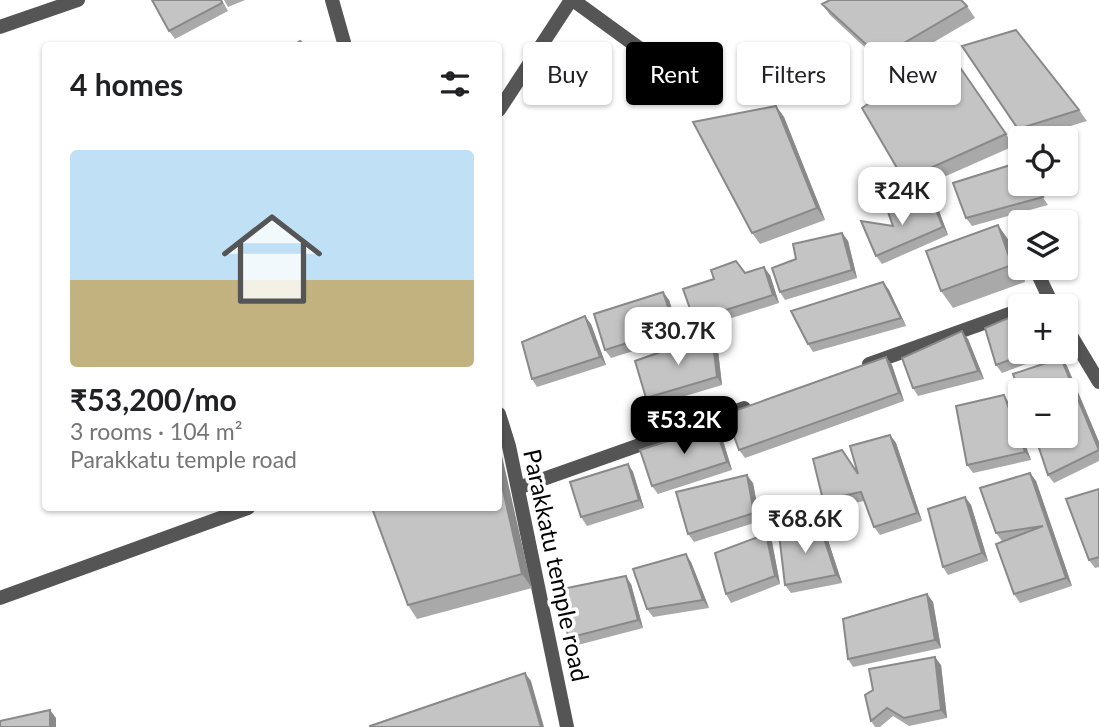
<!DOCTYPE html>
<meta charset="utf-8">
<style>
:root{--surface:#fff;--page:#f6f6f6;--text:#202124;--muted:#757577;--accent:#000}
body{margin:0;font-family:Lato,sans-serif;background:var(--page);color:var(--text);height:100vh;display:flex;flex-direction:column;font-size:26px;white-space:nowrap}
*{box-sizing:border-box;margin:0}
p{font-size:23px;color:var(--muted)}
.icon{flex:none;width:38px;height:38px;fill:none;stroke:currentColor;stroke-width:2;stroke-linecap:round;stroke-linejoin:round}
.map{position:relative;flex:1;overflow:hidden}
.drawer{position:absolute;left:42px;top:42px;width:460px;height:469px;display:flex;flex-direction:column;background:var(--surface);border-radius:7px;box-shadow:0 2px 5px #0004}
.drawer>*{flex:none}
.guide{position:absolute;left:523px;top:42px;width:471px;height:63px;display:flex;gap:14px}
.controls{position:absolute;left:1008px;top:126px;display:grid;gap:14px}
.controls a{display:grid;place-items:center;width:70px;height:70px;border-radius:7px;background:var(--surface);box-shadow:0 2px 5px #0004;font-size:35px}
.price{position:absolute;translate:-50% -60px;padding:0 16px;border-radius:14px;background:#fff;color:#222;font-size:23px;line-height:46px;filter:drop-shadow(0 2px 4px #0008)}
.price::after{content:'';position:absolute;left:50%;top:42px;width:21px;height:16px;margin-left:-10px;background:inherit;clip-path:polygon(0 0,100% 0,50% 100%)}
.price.active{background:var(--accent);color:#fff}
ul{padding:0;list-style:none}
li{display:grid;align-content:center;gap:14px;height:371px;padding:0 28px}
li span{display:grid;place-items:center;height:217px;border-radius:7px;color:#555}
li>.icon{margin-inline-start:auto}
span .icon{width:126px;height:126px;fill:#fffc;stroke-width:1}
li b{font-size:30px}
h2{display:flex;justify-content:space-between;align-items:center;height:84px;padding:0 28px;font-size:30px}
.tag{padding:0 24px;border-radius:7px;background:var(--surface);box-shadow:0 2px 5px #0004;font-size:24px;line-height:63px}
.tag.active{background:var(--accent);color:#fff}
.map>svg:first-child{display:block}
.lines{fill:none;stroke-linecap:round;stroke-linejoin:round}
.street{stroke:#555;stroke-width:14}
.wall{fill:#a9a9a9}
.shaded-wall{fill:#898989}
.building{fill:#c4c4c4;stroke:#898989;stroke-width:2}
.labels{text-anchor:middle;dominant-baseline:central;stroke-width:7;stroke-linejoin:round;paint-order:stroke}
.street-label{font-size:24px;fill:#000;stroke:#fff}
</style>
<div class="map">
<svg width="1099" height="727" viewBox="0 0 1099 727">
<rect width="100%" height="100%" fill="#fff"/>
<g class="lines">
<path class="street" d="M 332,0 L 345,46
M 573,0 L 694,88
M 0,27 L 78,0
M 499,110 L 571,0
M 1035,268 L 1053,306
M 1032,306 L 1049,300
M 1066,327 L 1099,382
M 869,364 L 1020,310
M 499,414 L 509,446 L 567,727
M 518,488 L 744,408
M 0,598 L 248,508"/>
</g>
<path class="wall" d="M 152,0 L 222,0 L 228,11 L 175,39 L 169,31 Z
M 224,0 L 245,0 L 228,7 Z
M 822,4 L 967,6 L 975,18 L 888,69 L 830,15 Z
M 962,46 L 1079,110 L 1087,121 L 1031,138 L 1024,138 Z
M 948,50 L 1014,146 L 912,191 L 904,180 Z
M 776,106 L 784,117 L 825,220 L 760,244 L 752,233 Z
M 1034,184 L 1048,205 L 972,226 L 966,218 Z
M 918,211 L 939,211 L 948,235 L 882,264 L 876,256 L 893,226 Z
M 842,233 L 848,241 L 857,278 L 785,300 L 780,292 L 796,259 Z
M 1010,242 L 1025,282 L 953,308 L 941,291 Z
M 745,273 L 770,275 L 779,303 L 700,328 L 694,320 Z
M 883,282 L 889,290 L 906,326 L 813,352 L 808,344 Z
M 663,292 L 669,300 L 681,336 L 611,358 L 605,350 Z
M 591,324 L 606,365 L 537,387 L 532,379 Z
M 712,334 L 717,342 L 722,385 L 652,406 L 646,398 Z
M 968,339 L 984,379 L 918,396 L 913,388 Z
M 1020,352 L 1058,352 L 1002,373 L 996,365 Z
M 886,357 L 892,365 L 904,401 L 745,458 L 739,450 Z
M 1061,358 L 1067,366 L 1099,442 L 1099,461 L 1054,483 L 1048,475 Z
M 1009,403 L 1020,436 L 1022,436 L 1031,460 L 973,473 L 967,465 Z
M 721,434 L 732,470 L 658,494 L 652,486 Z
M 890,435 L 896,443 L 922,521 L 880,535 L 874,527 L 864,501 L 829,508 L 823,500 L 858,473 Z
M 628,464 L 633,472 L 644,508 L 587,526 L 581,517 Z
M 1030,473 L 1036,481 L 1072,586 L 1020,603 L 1014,594 L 1002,541 L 996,533 Z
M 753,483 L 760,521 L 694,542 L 688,534 Z
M 1099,489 L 1099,567 L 1095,568 L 1089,560 Z
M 965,497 L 971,505 L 988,561 L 948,575 L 943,567 Z
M 499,508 L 532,588 L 417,619 L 408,605 Z
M 819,523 L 825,531 L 842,583 L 791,593 L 785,585 Z
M 772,542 L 780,584 L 731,603 L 726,594 Z
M 691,562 L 709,608 L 653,617 L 647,609 Z
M 631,584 L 643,628 L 574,646 L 568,638 Z
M 927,594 L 933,602 L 941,648 L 853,667 L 848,659 Z
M 941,665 L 947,718 L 909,726 L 893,716 L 880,727 L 875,727 L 871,721 Z"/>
<path class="shaded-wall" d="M 776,106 L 784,117 L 825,220 L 817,208 Z
M 933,203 L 939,211 L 948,235 L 943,227 Z
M 998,225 L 1010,242 L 1025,282 L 1012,265 Z
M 842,233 L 848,241 L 857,278 L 852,270 Z
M 764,267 L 770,275 L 779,303 L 773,295 Z
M 883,282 L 889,290 L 906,326 L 901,318 Z
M 663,292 L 669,300 L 681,336 L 675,328 Z
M 585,316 L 591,324 L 606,365 L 600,357 Z
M 962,331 L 968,339 L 984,379 L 978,371 Z
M 712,334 L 717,342 L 722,385 L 717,377 Z
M 886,357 L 892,365 L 904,401 L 899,393 Z
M 1061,358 L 1067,366 L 1099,442 L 1099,448 Z
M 1004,395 L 1009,403 L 1020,432 L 1020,436 L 1022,436 L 1031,460 L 1025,452 Z
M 715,426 L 721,434 L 732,470 L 727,462 Z
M 890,435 L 896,443 L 922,521 L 917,513 Z
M 499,443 L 532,588 L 522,574 L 499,472 Z
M 628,464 L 633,472 L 644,508 L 639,500 Z
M 1030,473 L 1036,481 L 1072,586 L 1066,578 Z
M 747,475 L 753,483 L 760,521 L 754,513 Z
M 965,497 L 971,505 L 988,561 L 982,553 Z
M 819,523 L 825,531 L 842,583 L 836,575 Z
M 766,534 L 772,542 L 780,584 L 775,576 Z
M 686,554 L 691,562 L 709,608 L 703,600 Z
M 626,576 L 631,584 L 643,628 L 638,620 Z
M 927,594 L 933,602 L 941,648 L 935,640 Z
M 935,657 L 941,665 L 947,718 L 941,710 Z
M 525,673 L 531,681 L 544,727 L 541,727 Z
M 50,710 L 56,718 L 56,727 L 50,727 Z"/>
<path class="building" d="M 152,0 L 221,0 L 222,3 L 169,31 Z
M 830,0 L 961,0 L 967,6 L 880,57 L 822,4 Z
M 1016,30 L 1079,110 L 1018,129 L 962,46 Z
M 300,41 L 305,46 L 292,46 Z
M 948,50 L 1006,134 L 904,180 L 862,108 Z
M 776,106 L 817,208 L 752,233 L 693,122 Z
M 1020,162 L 1020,184 L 1034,184 L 1043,197 L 966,218 L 953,183 Z
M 911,202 L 918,211 L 933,203 L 943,227 L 876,256 L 861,221 L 893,226 L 888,212 Z
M 998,225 L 1012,265 L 941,291 L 926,251 Z
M 842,233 L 852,270 L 780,292 L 772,268 L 796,259 L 793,244 Z
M 736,261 L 745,273 L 764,267 L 773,295 L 694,320 L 683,289 L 714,279 L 711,270 Z
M 883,282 L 901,318 L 808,344 L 791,311 Z
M 663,292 L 675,328 L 605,350 L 594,314 Z
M 1020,313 L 1020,352 L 1031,352 L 996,365 L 985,328 Z
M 585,316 L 600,357 L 532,379 L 522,342 Z
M 962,331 L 978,371 L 913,388 L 902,358 Z
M 712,334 L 717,377 L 646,398 L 635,361 Z
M 886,357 L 899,393 L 739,450 L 726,414 Z
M 1061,358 L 1099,450 L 1048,475 L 1035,436 L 1066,436 L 1066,390 L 1020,390 L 1020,395 L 1013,374 Z
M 1004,395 L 1025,452 L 967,465 L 956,406 Z
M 715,426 L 727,462 L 652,486 L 640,450 Z
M 890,435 L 917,513 L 874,527 L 861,492 L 823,500 L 813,459 L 842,450 L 858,474 L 850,446 Z
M 628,464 L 639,500 L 581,517 L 570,482 Z
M 499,472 L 522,574 L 408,605 L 372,508 L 499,508 Z
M 1030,473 L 1066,578 L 1014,594 L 996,544 L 1043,526 L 996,533 L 980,488 Z
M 747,475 L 754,513 L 688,534 L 676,492 Z
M 1099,489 L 1099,557 L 1089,560 L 1066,499 Z
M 965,497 L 982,553 L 943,567 L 928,509 Z
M 819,523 L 836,575 L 785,585 L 779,534 Z
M 766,534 L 775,576 L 726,594 L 715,553 Z
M 686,554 L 703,600 L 647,609 L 633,569 Z
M 626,576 L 638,620 L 568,638 L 562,589 Z
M 927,594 L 935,640 L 848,659 L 843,619 Z
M 935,657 L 941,710 L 904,718 L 887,708 L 871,721 L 865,695 L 873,690 L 869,669 Z
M 525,673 L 541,727 L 370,727 L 370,726 Z
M 50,710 L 50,727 L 0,727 L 0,721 Z"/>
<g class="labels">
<g class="street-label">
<text transform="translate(557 565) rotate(78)">Parakkatu temple road</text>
</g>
</g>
</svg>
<div class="controls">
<a><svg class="icon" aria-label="locate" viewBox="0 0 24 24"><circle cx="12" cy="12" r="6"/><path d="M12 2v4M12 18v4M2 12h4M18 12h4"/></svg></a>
<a><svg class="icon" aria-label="layers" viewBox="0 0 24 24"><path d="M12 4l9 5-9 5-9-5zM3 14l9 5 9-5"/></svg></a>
<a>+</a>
<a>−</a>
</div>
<b class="price" style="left:902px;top:227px">₹24K</b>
<b class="price" style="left:678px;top:367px">₹30.7K</b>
<b class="price active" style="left:684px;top:456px">₹53.2K</b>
<b class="price" style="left:805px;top:555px">₹68.6K</b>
<div class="guide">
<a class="tag">Buy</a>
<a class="tag active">Rent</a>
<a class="tag">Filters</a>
<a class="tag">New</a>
</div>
<section class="drawer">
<h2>4 homes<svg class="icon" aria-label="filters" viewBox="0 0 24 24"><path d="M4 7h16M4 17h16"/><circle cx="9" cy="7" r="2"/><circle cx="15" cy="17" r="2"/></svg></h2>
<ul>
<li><span style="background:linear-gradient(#bfe0f5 60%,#c2b280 0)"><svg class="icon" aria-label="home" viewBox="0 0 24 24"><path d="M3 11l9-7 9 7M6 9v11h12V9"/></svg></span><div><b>₹53,200/mo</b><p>3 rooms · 104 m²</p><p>Parakkatu temple road</p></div></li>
</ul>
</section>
</div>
